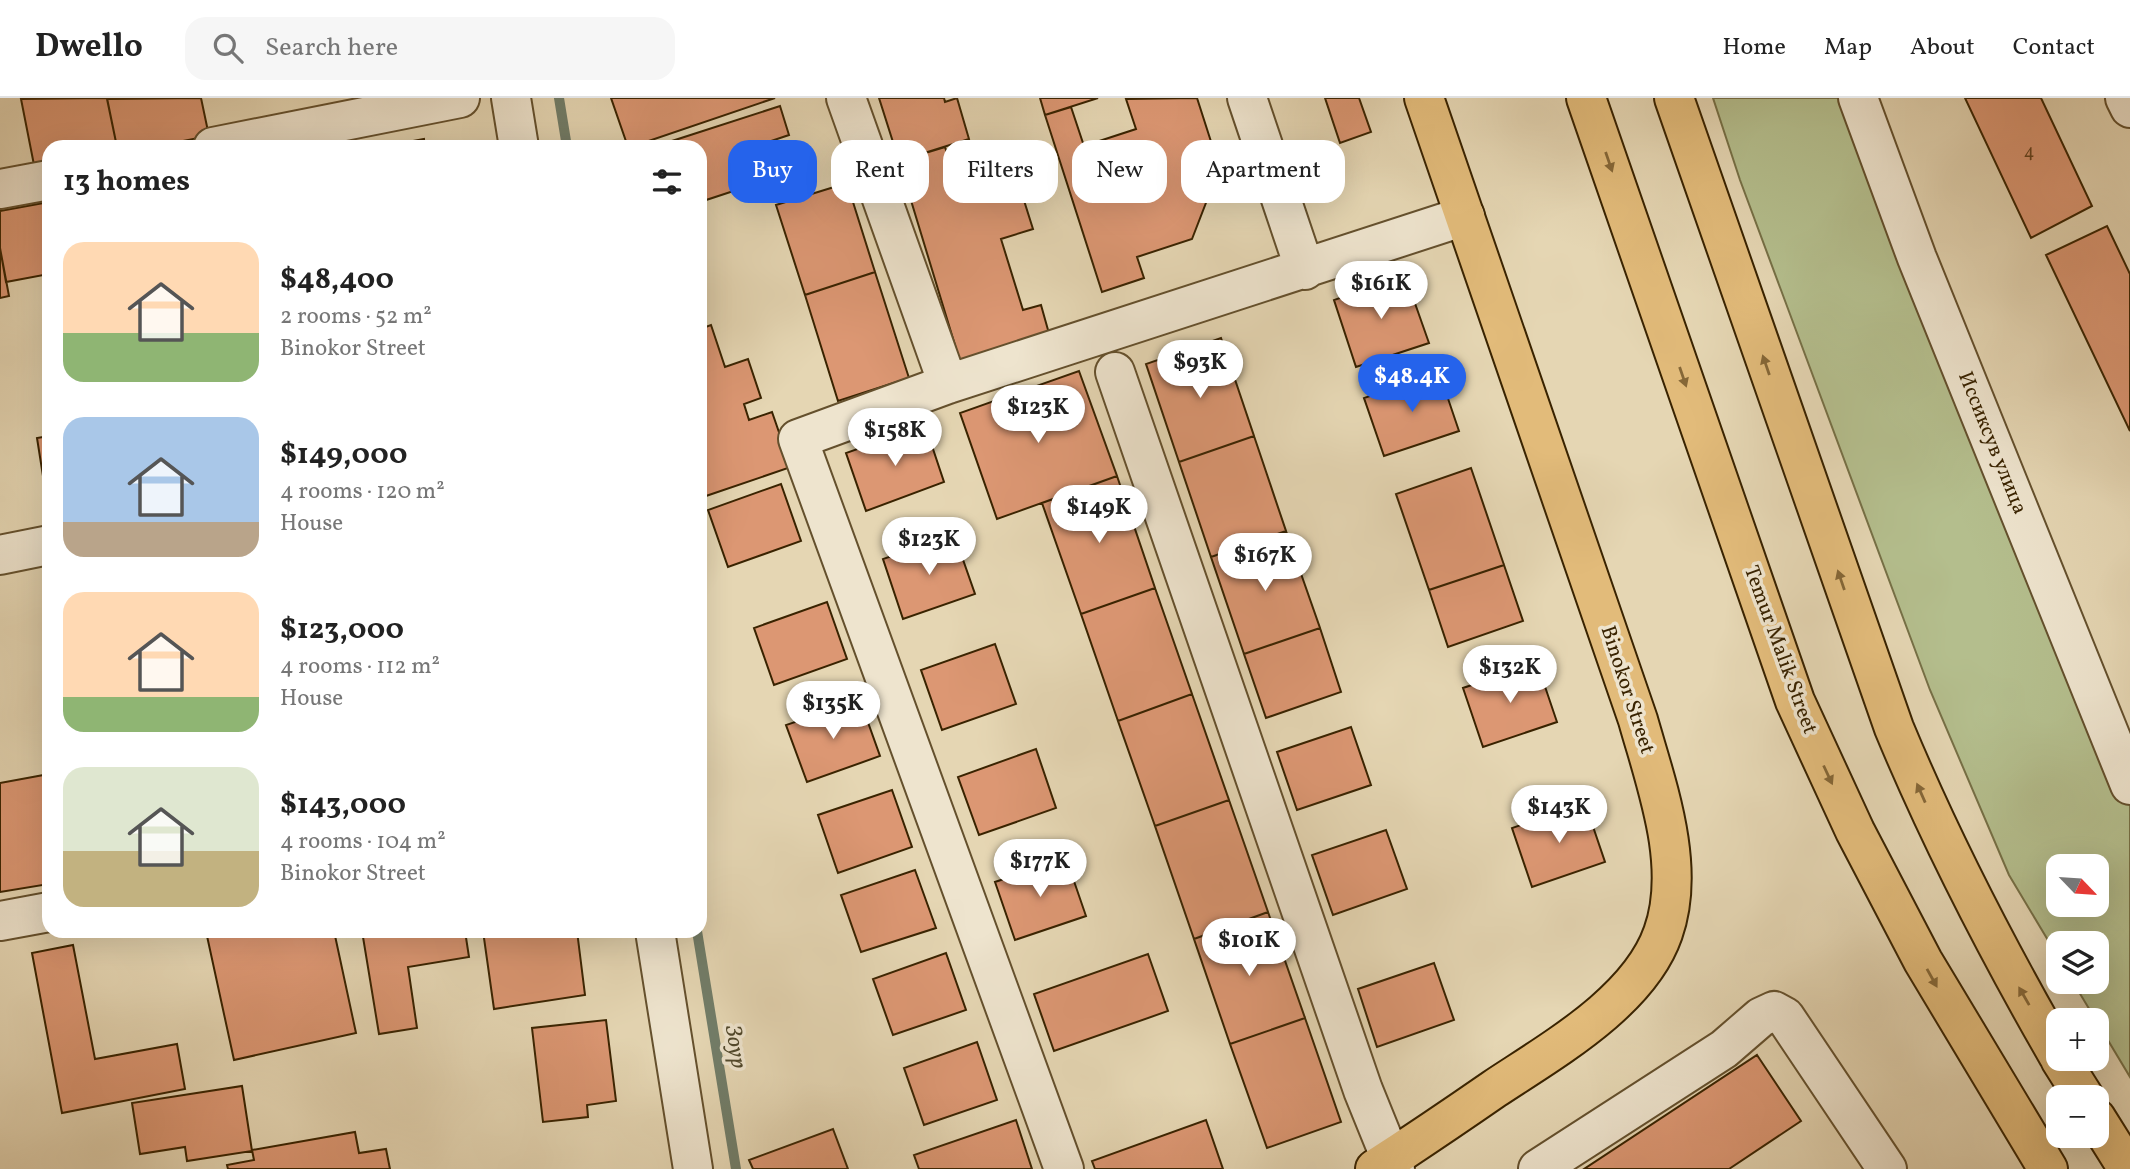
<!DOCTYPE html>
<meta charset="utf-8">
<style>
:root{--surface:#fff;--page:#f6f6f6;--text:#222;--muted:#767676;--line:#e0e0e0;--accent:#2563eb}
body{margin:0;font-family:Vollkorn,serif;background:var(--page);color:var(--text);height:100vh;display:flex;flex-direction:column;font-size:26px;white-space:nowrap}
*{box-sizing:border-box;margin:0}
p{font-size:23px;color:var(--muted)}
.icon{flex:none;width:38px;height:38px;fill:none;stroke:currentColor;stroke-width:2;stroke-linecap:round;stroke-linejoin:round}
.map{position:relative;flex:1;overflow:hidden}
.drawer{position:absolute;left:42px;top:42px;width:665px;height:798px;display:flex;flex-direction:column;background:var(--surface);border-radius:21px;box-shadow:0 7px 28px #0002}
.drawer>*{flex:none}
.banner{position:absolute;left:728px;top:42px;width:665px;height:63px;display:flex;gap:14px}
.needle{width:46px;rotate:115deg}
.controls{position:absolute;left:2046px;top:756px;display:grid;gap:14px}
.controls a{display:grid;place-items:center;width:63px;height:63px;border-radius:14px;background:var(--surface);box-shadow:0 7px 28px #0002;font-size:35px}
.price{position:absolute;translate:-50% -60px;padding:0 16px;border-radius:24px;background:#fff;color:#222;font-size:23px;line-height:46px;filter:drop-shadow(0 2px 4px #0008)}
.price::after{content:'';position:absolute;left:50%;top:42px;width:21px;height:16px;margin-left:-10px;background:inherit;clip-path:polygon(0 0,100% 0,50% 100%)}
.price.current{background:var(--accent);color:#fff}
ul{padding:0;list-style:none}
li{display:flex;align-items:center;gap:21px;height:175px;padding:0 21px}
li span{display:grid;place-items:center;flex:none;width:196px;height:140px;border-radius:21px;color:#555}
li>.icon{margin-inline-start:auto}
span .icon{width:84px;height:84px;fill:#fffc;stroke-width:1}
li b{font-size:30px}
h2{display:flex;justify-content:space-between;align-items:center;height:84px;padding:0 21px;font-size:30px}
.tag{padding:0 24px;border-radius:21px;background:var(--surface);box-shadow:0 7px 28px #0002;font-size:24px;line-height:63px}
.tag.current{background:var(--accent);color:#fff}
header{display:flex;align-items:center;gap:42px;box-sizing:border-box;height:98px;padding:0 35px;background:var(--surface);border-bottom:2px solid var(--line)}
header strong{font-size:33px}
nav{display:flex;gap:38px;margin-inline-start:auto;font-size:24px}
.search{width:490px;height:63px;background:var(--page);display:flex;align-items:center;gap:18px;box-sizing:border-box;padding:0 24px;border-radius:21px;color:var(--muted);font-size:26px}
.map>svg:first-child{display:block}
.green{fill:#b4be8d;stroke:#767046;stroke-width:2;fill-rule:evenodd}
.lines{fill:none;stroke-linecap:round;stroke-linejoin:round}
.stream{stroke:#717d69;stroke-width:10}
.building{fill:#dc9773;stroke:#392300;stroke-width:2}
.minor-casing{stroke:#64502d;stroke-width:42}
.major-casing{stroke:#392300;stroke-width:42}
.highway-casing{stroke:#392300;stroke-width:42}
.minor{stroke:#eee4ce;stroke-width:38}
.major{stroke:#e2bb7a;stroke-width:38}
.highway{stroke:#e2bb7a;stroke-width:38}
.oneway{fill:#856737}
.labels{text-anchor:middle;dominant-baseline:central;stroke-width:7;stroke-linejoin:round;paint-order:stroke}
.number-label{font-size:18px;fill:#62401d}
.street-label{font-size:21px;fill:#392300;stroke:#eee4ce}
.water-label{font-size:23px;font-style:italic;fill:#50482c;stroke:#eee4ce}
</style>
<header>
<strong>Dwello</strong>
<div class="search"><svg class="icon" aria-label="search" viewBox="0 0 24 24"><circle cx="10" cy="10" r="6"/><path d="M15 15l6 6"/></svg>Search here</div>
<nav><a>Home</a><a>Map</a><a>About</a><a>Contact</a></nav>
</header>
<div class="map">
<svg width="2130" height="1071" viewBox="0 0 2130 1071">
<rect width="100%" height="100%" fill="#e5d6b3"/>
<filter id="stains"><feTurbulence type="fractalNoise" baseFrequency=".00286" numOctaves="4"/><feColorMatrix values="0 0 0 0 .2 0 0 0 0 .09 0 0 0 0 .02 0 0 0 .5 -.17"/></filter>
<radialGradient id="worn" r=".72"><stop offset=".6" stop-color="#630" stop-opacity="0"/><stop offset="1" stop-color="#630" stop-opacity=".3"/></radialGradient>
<path class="green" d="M 1713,0 L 1851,0 L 2130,687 L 2130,979 L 2073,884 L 2096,884 L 2096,845 L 2058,845 L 2058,859 L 2009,777 L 1930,592 L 1740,82 ZM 2058,768 L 2096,768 L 2096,807 L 2058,807 Z"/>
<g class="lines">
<path class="stream" d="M 559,0 L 567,49
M 697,833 L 736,1071"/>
</g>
<path class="building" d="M 107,0 L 117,49 L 49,49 L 49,69 L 35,72 L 21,1 Z
M 201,0 L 209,38 L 152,49 L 117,49 L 107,1 Z
M 611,0 L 775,0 L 631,49 L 628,49 Z
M 879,0 L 944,0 L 945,4 L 957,0 L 969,41 L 899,63 Z
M 1040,0 L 1098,0 L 1045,17 Z
M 1197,0 L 1215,56 L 1197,62 L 1209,97 L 1192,141 L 1137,159 L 1144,180 L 1102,194 L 1045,17 L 1071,9 L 1084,48 L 1136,31 L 1126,1 Z
M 1325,0 L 1359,0 L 1371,34 L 1340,45 Z
M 1965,0 L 2041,0 L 2092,108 L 2031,140 Z
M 780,8 L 789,37 L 753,49 L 764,83 L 700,104 L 700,49 L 674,49 L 672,43 Z
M 424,41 L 425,49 L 381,49 Z
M 945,49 L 953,73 L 988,82 L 1015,74 L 1033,131 L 1001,141 L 1023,212 L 1041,207 L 1050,239 L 961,267 L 899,63 Z
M 847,85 L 875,174 L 805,197 L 776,107 Z
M 49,104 L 49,176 L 6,184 L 0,150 L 0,113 Z
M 2107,128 L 2130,176 L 2130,333 L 2046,157 Z
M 0,150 L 9,198 L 0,200 Z
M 875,174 L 909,280 L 838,303 L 805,197 Z
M 1405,177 L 1429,245 L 1356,269 L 1334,202 Z
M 711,227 L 725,269 L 748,261 L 761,300 L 744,306 L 749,322 L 772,314 L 791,369 L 700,400 L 700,231 Z
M 1221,240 L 1254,338 L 1179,364 L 1146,266 Z
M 1079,273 L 1117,378 L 997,421 L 960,315 Z
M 1439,274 L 1459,333 L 1384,358 L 1364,300 Z
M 925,327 L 944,384 L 866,413 L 846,355 Z
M 49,338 L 49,416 L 37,340 Z
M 1254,338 L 1286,433 L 1211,459 L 1179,364 Z
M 1471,370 L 1504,467 L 1429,492 L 1396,396 Z
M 1117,378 L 1155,490 L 1081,516 L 1042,405 Z
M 781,386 L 801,443 L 728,469 L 708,412 Z
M 1286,433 L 1320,530 L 1244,556 L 1211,459 Z
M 954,436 L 975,496 L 903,521 L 883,461 Z
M 1504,467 L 1523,523 L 1448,549 L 1429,492 Z
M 1155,490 L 1192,596 L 1118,623 L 1081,516 Z
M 827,504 L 847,561 L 774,587 L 754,530 Z
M 1320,530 L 1341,594 L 1266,620 L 1244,556 Z
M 995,546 L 1016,606 L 942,632 L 921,572 Z
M 1537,565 L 1557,624 L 1483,649 L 1463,590 Z
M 1192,596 L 1229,702 L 1155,728 L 1118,623 Z
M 860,602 L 880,658 L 807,684 L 786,627 Z
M 1351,629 L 1371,687 L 1297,712 L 1277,654 Z
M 1036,651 L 1056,710 L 979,737 L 958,679 Z
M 49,676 L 49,786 L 0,794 L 0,685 Z
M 892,692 L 912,749 L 838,775 L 818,717 Z
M 1229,702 L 1268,814 L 1194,841 L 1155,728 Z
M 1585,705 L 1605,764 L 1532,789 L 1512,730 Z
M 1386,732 L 1407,791 L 1333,817 L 1312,757 Z
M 1066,760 L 1086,818 L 1015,842 L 995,784 Z
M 915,772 L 936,830 L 861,854 L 841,797 Z
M 1268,814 L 1305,920 L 1230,946 L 1194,841 Z
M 229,833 L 334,833 L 356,935 L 234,962 L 207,838 Z
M 362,833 L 465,833 L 469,859 L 408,869 L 417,930 L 379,936 Z
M 483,833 L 577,833 L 585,897 L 494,911 Z
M 73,847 L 95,961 L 177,946 L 185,991 L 62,1015 L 32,855 Z
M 946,855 L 966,912 L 893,937 L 873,881 Z
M 1148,856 L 1168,913 L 1054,953 L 1034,896 Z
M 1434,865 L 1454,922 L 1377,949 L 1358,891 Z
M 1305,920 L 1341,1024 L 1267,1050 L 1230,946 Z
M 606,922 L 616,1003 L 587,1007 L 588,1019 L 543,1024 L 532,930 Z
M 977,944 L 997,1002 L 924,1027 L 904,970 Z
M 1757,957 L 1801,1023 L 1729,1071 L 1584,1071 Z
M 242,988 L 252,1053 L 187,1063 L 185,1049 L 140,1056 L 132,1005 Z
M 1016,1022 L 1032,1071 L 919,1071 L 914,1057 Z
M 1206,1022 L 1223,1071 L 1095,1071 L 1092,1063 Z
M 833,1031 L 848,1071 L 753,1071 L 749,1062 Z
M 355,1034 L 359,1055 L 386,1051 L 390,1071 L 228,1071 L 227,1067 L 254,1062 L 252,1052 Z"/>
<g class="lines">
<defs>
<path id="minor" d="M 511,0 L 519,49
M 846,0 L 948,286
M 1247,0 L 1305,172
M 1858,0 L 1917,160 L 2130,687
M 2125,0 L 2130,10
M 213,49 L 460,0
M 0,91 L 49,82
M 1115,274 L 1363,992 L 1395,1071
M 0,457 L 49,447
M 0,823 L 49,814
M 655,833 L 693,1071
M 1064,1071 L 798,341 L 948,286 L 1465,118
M 1538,1071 L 1724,951 L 1761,919 L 1774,913 L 1785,919 L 1887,1071"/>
<path id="major" d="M 1375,1071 C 1415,1045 1455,1018 1494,991 C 1551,953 1639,904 1663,835 C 1687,768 1656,686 1638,622 L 1424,0"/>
<path id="highway" d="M 1586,0 L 1795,603 L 1855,733 L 1923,863 L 2048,1071
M 1674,0 L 1894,630 C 1941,743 1997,851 2058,957
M 2060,961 L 2084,999
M 2096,1020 L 2128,1071"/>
</defs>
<use href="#minor" class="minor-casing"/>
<use href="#major" class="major-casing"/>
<use href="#highway" class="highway-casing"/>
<use href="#minor" class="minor"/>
<use href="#major" class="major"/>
<use href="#highway" class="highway"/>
</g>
<defs><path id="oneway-solid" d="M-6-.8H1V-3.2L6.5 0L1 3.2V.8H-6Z" transform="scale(1.75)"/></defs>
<g class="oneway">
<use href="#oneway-solid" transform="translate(1609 64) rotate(71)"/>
<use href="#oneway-solid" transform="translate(1766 267) rotate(-109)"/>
<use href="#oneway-solid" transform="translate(1683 279) rotate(71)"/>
<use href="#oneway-solid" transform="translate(1841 482) rotate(-109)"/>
<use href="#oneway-solid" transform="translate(1828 677) rotate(65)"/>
<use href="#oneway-solid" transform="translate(1921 695) rotate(-114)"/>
<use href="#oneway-solid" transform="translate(1932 880) rotate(61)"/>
<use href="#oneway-solid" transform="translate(2024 898) rotate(-120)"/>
</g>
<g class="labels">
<g class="number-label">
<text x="2029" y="54">4</text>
</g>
<g class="street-label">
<text transform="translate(1992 345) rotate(68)">Иссиксув улица</text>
<text transform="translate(1780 552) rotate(70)">Temur Malik Street</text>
<text transform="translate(1627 592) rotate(72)">Binokor Street</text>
</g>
<g class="water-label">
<text transform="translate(735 949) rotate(81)">Зоур</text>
</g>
</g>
<rect width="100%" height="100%" filter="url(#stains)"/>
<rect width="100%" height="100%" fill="url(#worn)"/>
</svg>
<div class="controls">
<a><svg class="needle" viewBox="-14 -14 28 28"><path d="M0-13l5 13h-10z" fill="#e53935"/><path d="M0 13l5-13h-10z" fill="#767676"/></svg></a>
<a><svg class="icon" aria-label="layers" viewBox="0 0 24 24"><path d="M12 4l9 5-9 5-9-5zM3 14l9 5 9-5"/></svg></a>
<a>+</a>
<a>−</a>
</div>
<b class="price" style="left:1381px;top:223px">$161K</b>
<b class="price" style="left:1200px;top:302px">$93K</b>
<b class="price current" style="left:1412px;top:316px">$48.4K</b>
<b class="price" style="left:1038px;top:347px">$123K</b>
<b class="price" style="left:895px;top:370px">$158K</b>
<b class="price" style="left:1099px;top:447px">$149K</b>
<b class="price" style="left:929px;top:479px">$123K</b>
<b class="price" style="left:1265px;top:495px">$167K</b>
<b class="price" style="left:1510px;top:607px">$132K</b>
<b class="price" style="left:833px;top:643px">$135K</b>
<b class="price" style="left:1559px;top:747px">$143K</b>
<b class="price" style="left:1040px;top:801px">$177K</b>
<b class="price" style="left:1249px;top:880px">$101K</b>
<div class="banner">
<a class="tag current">Buy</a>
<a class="tag">Rent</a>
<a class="tag">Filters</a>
<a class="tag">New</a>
<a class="tag">Apartment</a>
</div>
<section class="drawer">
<h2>13 homes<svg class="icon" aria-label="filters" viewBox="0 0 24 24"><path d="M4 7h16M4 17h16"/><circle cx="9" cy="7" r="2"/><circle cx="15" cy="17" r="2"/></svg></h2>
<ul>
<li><span style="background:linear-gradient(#ffd9b3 65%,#8fb573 0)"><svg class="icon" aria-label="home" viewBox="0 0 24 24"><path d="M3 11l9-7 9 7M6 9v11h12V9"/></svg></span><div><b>$48,400</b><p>2 rooms · 52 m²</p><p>Binokor Street</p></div></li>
<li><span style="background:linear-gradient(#a9c7e8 75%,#b9a48a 0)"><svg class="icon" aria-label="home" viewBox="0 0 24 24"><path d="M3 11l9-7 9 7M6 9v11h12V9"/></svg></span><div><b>$149,000</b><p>4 rooms · 120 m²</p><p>House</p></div></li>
<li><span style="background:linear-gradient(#ffd9b3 75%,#8fb573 0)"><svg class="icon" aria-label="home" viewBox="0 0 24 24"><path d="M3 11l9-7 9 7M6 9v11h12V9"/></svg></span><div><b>$123,000</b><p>4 rooms · 112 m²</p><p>House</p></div></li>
<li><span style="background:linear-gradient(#dfe7d0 60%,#c2b280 0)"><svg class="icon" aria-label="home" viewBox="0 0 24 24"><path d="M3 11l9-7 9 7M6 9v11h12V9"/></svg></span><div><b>$143,000</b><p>4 rooms · 104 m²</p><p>Binokor Street</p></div></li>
</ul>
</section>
</div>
